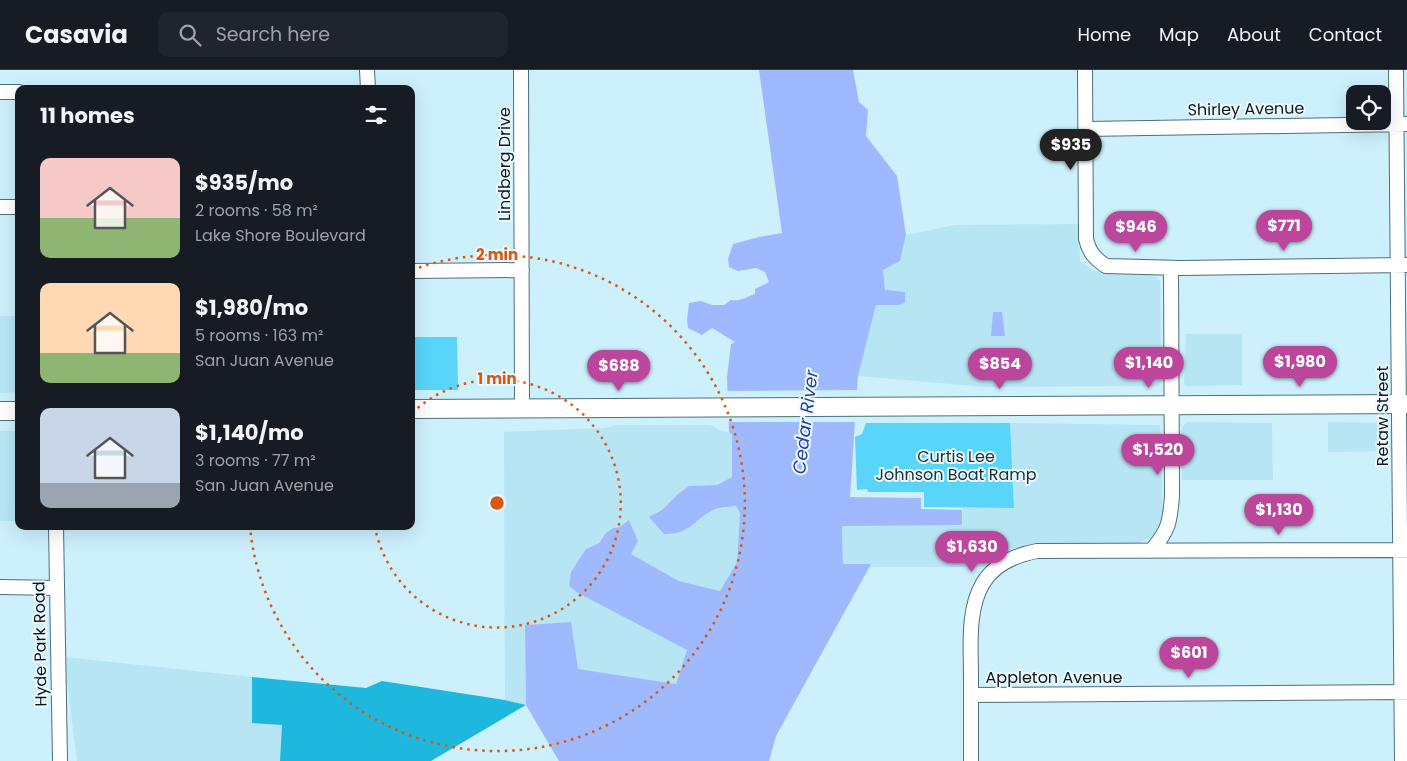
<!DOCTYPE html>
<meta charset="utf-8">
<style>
:root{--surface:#171b24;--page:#20242c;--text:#f1f3f6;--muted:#9ea1a6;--line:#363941;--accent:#bc469c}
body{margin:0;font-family:Poppins,sans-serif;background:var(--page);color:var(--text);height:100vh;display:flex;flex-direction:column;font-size:19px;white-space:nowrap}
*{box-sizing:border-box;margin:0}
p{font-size:16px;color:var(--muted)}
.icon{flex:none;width:28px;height:28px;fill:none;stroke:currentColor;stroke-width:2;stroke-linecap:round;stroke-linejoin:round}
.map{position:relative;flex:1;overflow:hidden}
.panel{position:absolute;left:15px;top:15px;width:400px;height:445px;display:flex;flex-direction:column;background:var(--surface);border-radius:10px;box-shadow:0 5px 20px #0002}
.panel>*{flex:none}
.fabs{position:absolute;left:1346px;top:15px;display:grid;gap:10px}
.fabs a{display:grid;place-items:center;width:45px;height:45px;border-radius:10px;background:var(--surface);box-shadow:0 5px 20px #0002;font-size:25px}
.price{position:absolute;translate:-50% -42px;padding:0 11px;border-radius:18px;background:var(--accent);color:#fff;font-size:16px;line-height:32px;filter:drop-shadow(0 1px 2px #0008)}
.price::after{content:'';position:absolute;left:50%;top:30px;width:15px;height:11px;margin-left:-8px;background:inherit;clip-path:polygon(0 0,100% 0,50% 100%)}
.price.active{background:#222;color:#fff}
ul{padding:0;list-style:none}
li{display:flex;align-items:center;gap:15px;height:125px;padding:0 25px}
li span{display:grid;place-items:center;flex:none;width:140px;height:100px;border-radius:10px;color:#555}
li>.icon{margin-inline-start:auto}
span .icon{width:60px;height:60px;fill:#fffc;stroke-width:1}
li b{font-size:21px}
h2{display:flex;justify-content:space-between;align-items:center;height:60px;padding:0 25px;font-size:21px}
header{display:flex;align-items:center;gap:30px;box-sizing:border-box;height:70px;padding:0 25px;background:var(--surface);border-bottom:1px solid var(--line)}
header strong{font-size:24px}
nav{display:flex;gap:28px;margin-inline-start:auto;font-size:18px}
.search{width:350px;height:45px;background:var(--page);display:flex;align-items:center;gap:12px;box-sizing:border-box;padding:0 18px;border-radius:10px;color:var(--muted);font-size:19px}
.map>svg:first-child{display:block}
.built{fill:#b8e5f4}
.green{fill:#58d5f9}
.forest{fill:#1eb8de}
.water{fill:#9fb9fe}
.pier{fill:#ccf0fc}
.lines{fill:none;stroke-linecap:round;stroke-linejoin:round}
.minor-casing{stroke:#4f6f7a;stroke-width:16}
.major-casing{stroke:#4f6f7a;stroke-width:20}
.minor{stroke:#fff;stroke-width:14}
.major{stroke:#fff;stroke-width:18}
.ring{fill:none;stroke:#dd560d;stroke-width:2.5;stroke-dasharray:2.5 5}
.labels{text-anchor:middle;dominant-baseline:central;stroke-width:4;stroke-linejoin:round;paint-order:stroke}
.street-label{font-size:16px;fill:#0a181c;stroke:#ebf9fe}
.park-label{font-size:16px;fill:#1a3038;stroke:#ebf9fe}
.water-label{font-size:18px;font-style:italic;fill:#2940a0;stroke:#ebf9fe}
.centre{fill:#dd560d;stroke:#ebf9fe;stroke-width:2.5}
.ring-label{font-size:15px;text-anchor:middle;font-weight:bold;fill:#dd560d;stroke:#ebf9fe;stroke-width:4;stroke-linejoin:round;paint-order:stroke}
</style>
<header>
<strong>Casavia</strong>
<div class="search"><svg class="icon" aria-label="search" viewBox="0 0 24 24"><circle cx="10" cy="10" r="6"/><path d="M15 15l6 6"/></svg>Search here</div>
<nav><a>Home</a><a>Map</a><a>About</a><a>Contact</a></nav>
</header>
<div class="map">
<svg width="1407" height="691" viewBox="0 0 1407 691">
<rect width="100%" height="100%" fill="#ccf0fc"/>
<path class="built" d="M 1078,154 L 1080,191 L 1094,201 L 1150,203 L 1160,211 L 1162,310 L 1159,316 L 986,317 L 858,306 L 876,235 L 898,235 L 885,220 L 883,200 L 900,191 L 907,165 L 955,155 Z
M 0,246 L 19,246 L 19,322 L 0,323 Z
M 1186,264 L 1242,264 L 1242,315 L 1186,316 L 1184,314 Z
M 1187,352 L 1272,353 L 1273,410 L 1182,410 L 1181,362 L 1183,356 Z
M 1328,352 L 1388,353 L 1395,369 L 1395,381 L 1328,382 Z
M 1010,353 L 1160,355 L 1163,453 L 1154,466 L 1136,474 L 1063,473 L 1014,478 L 985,497 L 868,497 L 870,494 L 843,494 L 842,455 L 962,455 L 963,438 L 1014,438 Z
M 618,355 L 710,355 L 721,361 L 729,362 L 732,365 L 732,407 L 717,415 L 689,416 L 678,424 L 662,440 L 686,460 L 713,439 L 736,436 L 740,443 L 737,492 L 720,521 L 679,511 L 631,484 L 620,457 L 613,458 L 606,463 L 599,473 L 586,479 L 578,523 L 687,580 L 676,614 L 577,599 L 571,552 L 526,555 L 526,635 L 505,630 L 504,362 L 604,358 Z
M 0,361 L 19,361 L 19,451 L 0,451 Z
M 64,587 L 252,607 L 252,653 L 282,655 L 280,691 L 77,691 Z"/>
<path class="green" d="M 411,267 L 457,267 L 458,320 L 411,320 Z
M 866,353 L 1010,353 L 1014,438 L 924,437 L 924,422 L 868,422 L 867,419 L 857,420 L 855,367 L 862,364 Z"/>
<path class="forest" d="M 252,607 L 366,618 L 382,611 L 505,630 L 526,635 L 431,691 L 280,691 L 282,655 L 252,653 Z"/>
<path class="water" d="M 759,0 L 853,0 L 859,32 L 868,40 L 866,66 L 897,106 L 906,165 L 900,191 L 883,200 L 885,220 L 905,222 L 905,233 L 898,235 L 876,235 L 858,306 L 850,427 L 921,428 L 921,439 L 962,440 L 962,455 L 842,456 L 843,494 L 871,494 L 776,666 L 769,691 L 559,691 L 526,635 L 525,555 L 571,552 L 578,599 L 676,614 L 687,580 L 578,523 L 569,516 L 571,502 L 586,479 L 599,473 L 606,463 L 613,458 L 620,457 L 629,450 L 638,471 L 631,484 L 679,511 L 720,521 L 737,492 L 740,443 L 736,436 C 729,437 719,437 713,440 C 693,450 692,464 664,464 L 649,447 L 662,440 L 678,424 L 689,416 L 717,415 L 732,407 L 732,365 L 729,362 L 727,307 L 731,274 L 735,272 L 712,258 L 702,265 L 688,258 L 687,250 L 689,233 L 701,231 L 712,235 L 724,235 L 731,230 C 739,232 746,227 755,224 L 755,219 L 769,212 L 765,202 L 756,198 L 738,201 L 729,197 L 728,189 L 733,174 L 759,167 L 782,163 Z
M 993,242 L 1002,242 L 1005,266 L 991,266 Z"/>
<path class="pier" d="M 859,320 L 858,352 L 726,352 L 725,321 Z"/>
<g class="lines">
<defs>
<path id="minor" d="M 367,0 L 368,19
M 521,0 L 522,338
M 1085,0 L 1086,169 C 1089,182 1095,189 1106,196 L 1181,198 L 1406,195
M 1396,0 L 1402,691
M 0,22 L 19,22
M 1086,59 L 1407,54
M 0,137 L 19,137
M 411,201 L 522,200
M 56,456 L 60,691
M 1151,481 C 1169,460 1170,452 1172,426 L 1171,198
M 0,517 L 57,518
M 971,625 L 1407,622
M 971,691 C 971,663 971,635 971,607 C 971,577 967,540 983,513 C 995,493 1016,485 1037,481 L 1407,480"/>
<path id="major" d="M 411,339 L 1407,334
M 0,341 L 19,341"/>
</defs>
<use href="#minor" class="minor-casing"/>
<use href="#major" class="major-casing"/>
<use href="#minor" class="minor"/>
<use href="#major" class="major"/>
</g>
<g class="ring">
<path d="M412 343A124 124 0 1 1 375 457"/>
<path d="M412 200A248 248 0 1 1 250 457"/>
</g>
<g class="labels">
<g class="street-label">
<text transform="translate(1246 39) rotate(-1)">Shirley Avenue</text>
<text transform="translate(504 94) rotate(-90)">Lindberg Drive</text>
<text transform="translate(1382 346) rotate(-90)">Retaw Street</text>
<text transform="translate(40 574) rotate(-91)">Hyde Park Road</text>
<text x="1054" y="607">Appleton Avenue</text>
</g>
<g class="park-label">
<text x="956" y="386">Curtis Lee<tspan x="956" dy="18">Johnson Boat Ramp</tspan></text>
</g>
<g class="water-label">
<text transform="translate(805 352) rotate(-83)">Cedar River</text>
</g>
</g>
<circle cx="497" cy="433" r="8" class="centre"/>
<g class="ring-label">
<text x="497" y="190">2 min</text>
<text x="497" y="314">1 min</text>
</g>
</svg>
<div class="fabs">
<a><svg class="icon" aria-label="locate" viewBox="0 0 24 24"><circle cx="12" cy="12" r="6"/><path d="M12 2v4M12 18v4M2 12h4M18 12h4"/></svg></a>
</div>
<b class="price active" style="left:1071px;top:101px">$935</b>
<b class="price" style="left:1284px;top:182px">$771</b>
<b class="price" style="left:1136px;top:183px">$946</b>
<b class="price" style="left:1300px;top:318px">$1,980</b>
<b class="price" style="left:1149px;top:319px">$1,140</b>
<b class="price" style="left:1000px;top:320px">$854</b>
<b class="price" style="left:619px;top:322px">$688</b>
<b class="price" style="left:1158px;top:406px">$1,520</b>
<b class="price" style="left:1279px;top:466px">$1,130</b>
<b class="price" style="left:972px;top:503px">$1,630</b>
<b class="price" style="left:1189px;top:609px">$601</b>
<section class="panel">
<h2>11 homes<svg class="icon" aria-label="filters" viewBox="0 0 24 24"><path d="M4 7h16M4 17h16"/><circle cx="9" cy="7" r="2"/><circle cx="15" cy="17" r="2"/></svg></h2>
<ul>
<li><span style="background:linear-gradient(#f6c9c9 60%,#8fb573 0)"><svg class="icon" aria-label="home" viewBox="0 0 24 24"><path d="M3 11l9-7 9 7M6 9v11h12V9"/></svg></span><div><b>$935/mo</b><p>2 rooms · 58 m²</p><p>Lake Shore Boulevard</p></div></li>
<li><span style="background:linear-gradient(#ffd9b3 70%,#8fb573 0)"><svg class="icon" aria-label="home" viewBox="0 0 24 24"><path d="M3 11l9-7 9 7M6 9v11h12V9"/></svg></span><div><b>$1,980/mo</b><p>5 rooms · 163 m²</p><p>San Juan Avenue</p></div></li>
<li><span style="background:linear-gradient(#c9d6e8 75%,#9aa5b1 0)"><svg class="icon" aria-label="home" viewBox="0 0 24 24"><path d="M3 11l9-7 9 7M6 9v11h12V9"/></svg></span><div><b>$1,140/mo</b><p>3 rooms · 77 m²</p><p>San Juan Avenue</p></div></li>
</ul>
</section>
</div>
